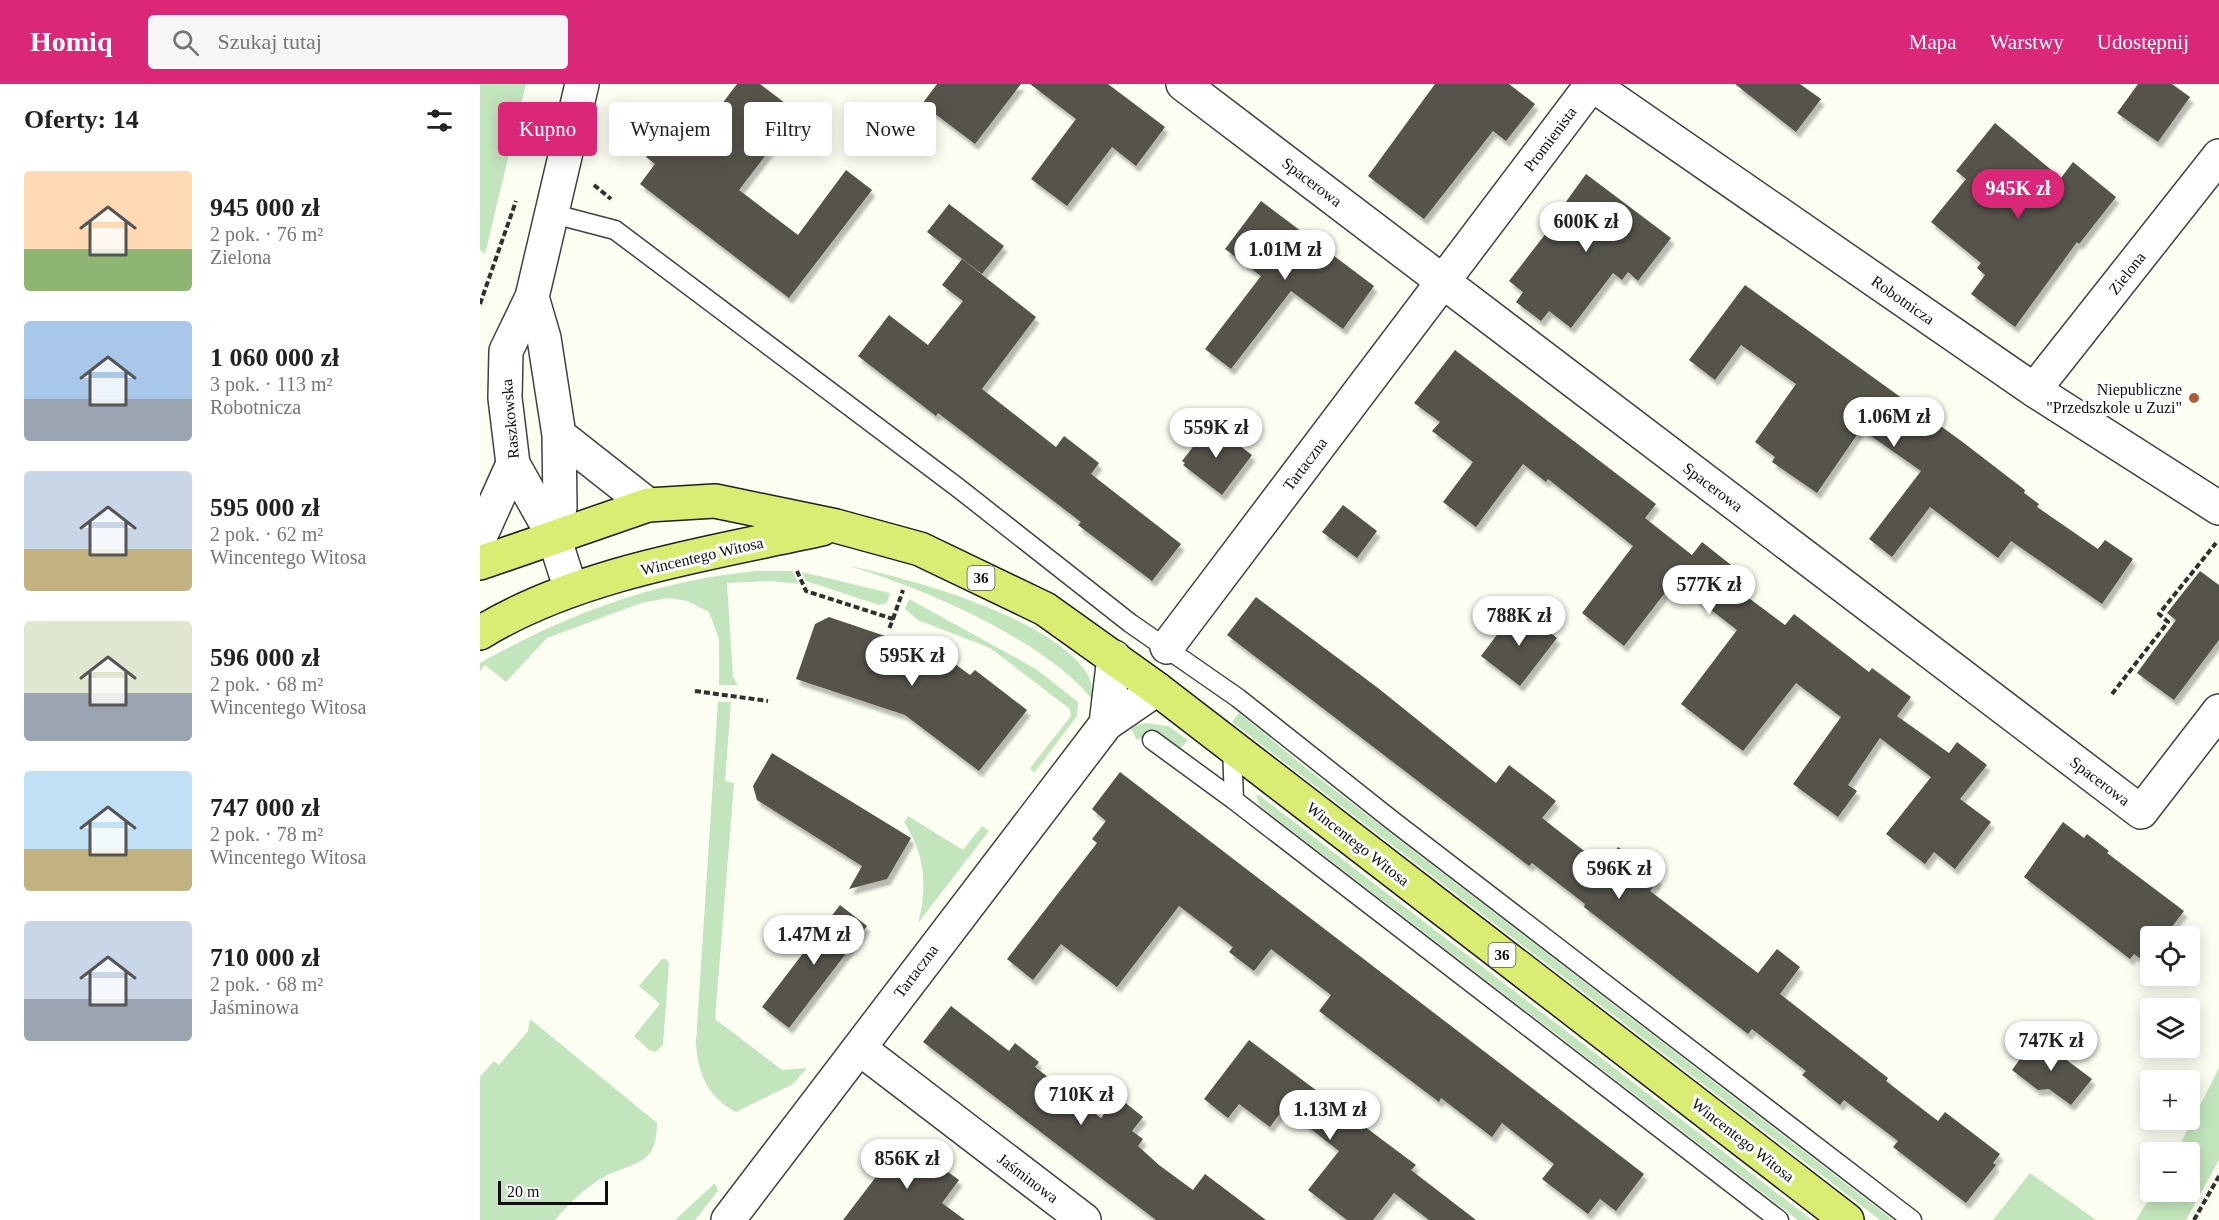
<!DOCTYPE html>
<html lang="pl">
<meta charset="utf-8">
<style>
:root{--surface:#fff;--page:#f6f6f6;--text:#222;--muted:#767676;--accent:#db2777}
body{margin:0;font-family:Georgia,serif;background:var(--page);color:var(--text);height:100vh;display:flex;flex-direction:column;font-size:22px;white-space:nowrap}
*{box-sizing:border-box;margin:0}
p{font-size:20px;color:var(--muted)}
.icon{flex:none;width:33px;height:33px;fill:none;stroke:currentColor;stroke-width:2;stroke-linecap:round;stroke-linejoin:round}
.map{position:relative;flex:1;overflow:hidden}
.side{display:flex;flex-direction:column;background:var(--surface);width:480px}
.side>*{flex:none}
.top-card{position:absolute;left:18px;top:18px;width:570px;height:54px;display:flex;gap:12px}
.buttons{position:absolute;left:1660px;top:842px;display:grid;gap:12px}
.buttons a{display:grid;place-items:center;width:60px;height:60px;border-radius:6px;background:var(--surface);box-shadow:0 3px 15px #0003;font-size:30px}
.scale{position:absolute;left:18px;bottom:15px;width:110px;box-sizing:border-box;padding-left:6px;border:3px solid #0e0e0e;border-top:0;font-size:16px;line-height:21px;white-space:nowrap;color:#0e0e0e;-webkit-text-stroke:4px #fff;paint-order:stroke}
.price{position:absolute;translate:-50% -51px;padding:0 14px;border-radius:21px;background:#fff;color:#222;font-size:20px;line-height:39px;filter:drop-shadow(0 2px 3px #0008)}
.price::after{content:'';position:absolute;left:50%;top:36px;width:18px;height:14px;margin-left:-9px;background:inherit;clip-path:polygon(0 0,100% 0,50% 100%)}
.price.current{background:var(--accent);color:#fff}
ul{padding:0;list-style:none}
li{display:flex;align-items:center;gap:18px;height:150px;padding:0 24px}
li span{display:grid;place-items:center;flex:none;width:168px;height:120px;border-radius:6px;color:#555}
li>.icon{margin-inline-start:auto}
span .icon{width:72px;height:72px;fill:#fffc;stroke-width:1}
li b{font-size:26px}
h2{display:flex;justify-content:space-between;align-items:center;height:72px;padding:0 24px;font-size:26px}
.chip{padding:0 21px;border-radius:6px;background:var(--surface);box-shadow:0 3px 15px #0003;font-size:21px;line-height:54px}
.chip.current{background:var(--accent);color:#fff}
header{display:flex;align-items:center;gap:36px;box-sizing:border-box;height:84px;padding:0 30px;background:var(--accent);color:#fff}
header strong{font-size:28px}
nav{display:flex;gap:33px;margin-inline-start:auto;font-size:21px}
.search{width:420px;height:54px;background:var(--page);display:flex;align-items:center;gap:15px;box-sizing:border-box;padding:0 21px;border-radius:6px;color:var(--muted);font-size:22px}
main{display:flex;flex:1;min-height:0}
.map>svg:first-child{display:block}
.green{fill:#c3e5bd}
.building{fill:#56534b;filter:url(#shadow)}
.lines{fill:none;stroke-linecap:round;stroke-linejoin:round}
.service-casing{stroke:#414141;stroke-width:21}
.minor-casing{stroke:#414141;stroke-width:36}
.tertiary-casing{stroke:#414141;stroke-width:36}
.primary-casing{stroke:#1f1f1f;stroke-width:36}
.path{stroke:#303030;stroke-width:4;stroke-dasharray:6 3;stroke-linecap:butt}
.service{stroke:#fff;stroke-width:18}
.minor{stroke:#fff;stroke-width:33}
.tertiary{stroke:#fff;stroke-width:33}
.primary{stroke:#dbec73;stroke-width:33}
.poi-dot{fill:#b15d33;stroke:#fff;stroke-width:2}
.labels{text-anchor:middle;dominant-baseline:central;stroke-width:6;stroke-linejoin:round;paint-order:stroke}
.shield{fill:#fff;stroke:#565656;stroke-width:1.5}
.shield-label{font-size:15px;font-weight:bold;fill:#0e0e0e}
.street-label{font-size:16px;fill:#0e0e0e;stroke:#fff}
.poi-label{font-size:16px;fill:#0e0e0e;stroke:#fff;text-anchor:end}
</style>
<header>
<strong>Homiq</strong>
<div class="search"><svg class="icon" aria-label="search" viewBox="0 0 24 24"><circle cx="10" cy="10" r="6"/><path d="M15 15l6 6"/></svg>Szukaj tutaj</div>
<nav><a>Mapa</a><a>Warstwy</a><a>Udostępnij</a></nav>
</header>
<main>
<section class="side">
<h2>Oferty: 14<svg class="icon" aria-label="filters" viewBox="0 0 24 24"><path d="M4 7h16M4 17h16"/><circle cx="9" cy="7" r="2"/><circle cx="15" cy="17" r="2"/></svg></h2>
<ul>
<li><span style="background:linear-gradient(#ffd9b3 65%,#8fb573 0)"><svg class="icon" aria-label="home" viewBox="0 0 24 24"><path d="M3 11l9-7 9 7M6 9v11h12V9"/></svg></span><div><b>945 000 zł</b><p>2 pok. · 76 m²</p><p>Zielona</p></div></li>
<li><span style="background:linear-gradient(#a9c7e8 65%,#9aa5b1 0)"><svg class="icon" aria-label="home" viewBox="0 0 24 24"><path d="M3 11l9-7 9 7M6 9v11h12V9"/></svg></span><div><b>1 060 000 zł</b><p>3 pok. · 113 m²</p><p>Robotnicza</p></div></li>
<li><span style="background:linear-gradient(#c9d6e8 65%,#c2b280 0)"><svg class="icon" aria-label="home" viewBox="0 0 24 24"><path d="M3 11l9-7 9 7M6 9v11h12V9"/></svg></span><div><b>595 000 zł</b><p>2 pok. · 62 m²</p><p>Wincentego Witosa</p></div></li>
<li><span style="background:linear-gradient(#dfe7d0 60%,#9aa5b1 0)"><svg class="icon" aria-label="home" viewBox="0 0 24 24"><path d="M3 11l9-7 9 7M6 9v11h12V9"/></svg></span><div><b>596 000 zł</b><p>2 pok. · 68 m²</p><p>Wincentego Witosa</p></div></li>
<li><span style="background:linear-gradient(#bfe0f5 65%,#c2b280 0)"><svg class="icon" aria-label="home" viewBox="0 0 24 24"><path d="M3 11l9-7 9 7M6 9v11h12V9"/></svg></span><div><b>747 000 zł</b><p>2 pok. · 78 m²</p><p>Wincentego Witosa</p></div></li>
<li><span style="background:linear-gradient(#c9d6e8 65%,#9aa5b1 0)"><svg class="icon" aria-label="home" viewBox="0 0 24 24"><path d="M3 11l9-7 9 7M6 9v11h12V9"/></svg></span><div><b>710 000 zł</b><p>2 pok. · 68 m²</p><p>Jaśminowa</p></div></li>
</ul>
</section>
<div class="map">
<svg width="1739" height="1136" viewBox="0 0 1739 1136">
<defs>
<filter id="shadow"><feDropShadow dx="3.5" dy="6" stdDeviation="1.5" flood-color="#0004"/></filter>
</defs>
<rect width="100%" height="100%" fill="#fbfef1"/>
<path class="green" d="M 0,0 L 46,0 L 5,170 L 0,166 Z
M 369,482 C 431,494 566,533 604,585 C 611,594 613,604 612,615 C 563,555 443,504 369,482 Z
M 276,487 L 312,487 L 319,500 L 291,497 L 247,499 L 253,593 L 258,601 L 239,601 L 239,555 L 229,528 L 207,517 L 189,514 L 161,519 L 67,554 L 26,598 L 5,581 L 0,587 L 0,579 C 85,531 178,496 276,487 Z
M 322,488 L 410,509 L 407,519 L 399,521 L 326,497 Z
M 429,515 L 556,585 L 598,618 L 597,632 L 554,689 L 550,684 L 591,632 L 590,625 L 510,564 L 438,536 L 425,525 Z
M 238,618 L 251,618 L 245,697 L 254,699 L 235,935 L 302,986 L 327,984 L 313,1000 L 256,1028 C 227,1013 218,989 216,959 Z
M 759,629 L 826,684 L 1413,1136 L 1400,1136 L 752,638 Z
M 665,639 L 688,642 L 708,656 L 700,665 C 686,654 674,645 657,656 L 650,643 Z
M 776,711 L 779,711 L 1332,1136 L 1318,1136 L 780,722 Z
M 428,732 L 483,766 L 502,742 L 509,747 L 438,839 C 448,803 445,770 424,738 Z
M 182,875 L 186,875 L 189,879 L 183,961 L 175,968 L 169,966 L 154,952 L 180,920 L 159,902 Z
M 50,935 L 177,1039 C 177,1083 154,1077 124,1093 C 106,1103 88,1120 75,1136 L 0,1136 L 0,993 L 14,977 L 19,981 L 48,947 Z
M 1739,984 L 1739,1076 L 1706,1136 L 1656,1136 L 1674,1107 L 1710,1107 L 1710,1068 L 1696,1068 Z
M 1550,1089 L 1616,1136 L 1513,1136 Z
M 235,1099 L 238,1107 L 215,1136 L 195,1136 Z"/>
<path class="building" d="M 257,0 L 280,0 L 318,29 L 259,106 L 318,151 L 366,86 L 392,106 L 309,214 L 160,100 L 175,80 L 166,73 L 185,49 L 207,66 Z
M 457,0 L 541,0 L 495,60 L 442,20 Z
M 550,0 L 628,0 L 685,43 L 656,82 L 632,63 L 587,122 L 551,95 L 596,35 Z
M 955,0 L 1029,0 L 1055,20 L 1026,57 L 1013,47 L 944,135 L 888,92 Z
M 1255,0 L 1320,0 L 1341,15 L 1316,48 Z
M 1658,0 L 1692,0 L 1710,13 L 1678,58 L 1637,29 Z
M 1515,39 L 1581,94 L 1593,78 L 1636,113 L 1599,160 L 1597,158 L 1535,243 L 1491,210 L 1505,191 L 1497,184 L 1501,179 L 1451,138 L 1486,95 L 1476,87 Z
M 1106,90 L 1191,154 L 1158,197 L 1148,188 L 1142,196 L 1133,189 L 1091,244 L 1069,227 L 1061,237 L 1036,218 L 1043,208 L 1029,197 L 1077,135 L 1075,133 Z
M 781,117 L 894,202 L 863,245 L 811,207 L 751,285 L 725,265 L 781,192 L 745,165 Z
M 469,120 L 524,162 L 502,190 L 447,148 Z
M 482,175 L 556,233 L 502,305 L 576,363 L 584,352 L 619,379 L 611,390 L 701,460 L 672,497 L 598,441 L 601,438 L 458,329 L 456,332 L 378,272 L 409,231 L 448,261 L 483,217 L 462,201 Z
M 1265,201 L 1480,356 L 1545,406 L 1544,409 L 1559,420 L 1557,423 L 1618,465 L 1625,456 L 1653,475 L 1622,520 L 1531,457 L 1518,474 L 1450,423 L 1412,473 L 1389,455 L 1441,387 L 1381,345 L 1337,409 L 1292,378 L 1295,373 L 1275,358 L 1316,300 L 1261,261 L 1235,296 L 1209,276 Z
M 975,266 L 1176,420 L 1165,434 L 1212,471 L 1222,458 L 1260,488 L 1250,500 L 1305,541 L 1314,530 L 1389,588 L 1392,584 L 1431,613 L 1417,632 L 1469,669 L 1477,658 L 1507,681 L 1480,715 L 1511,738 L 1475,785 L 1454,768 L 1445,780 L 1406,750 L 1451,693 L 1400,654 L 1368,701 L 1377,707 L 1358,733 L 1313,700 L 1361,633 L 1316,599 L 1263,667 L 1201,620 L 1257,546 L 1194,497 L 1144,562 L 1102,529 L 1153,462 L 1068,395 L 1066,398 L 1043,380 L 996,443 L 963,418 L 993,378 L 952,347 L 960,338 L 934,319 Z
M 731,340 L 772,371 L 742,411 L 703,381 L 705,379 L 702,377 Z
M 863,421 L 897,447 L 877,474 L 842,448 Z
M 1720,487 L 1739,501 L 1739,556 L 1694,616 L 1657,589 L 1696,536 L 1687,529 Z
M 776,513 L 898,604 L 1016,699 L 1029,681 L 1076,717 L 1062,734 L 1112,773 L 1117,768 L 1128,776 L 1138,763 L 1179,795 L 1170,807 L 1278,889 L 1297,865 L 1320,883 L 1300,910 L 1408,994 L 1406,997 L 1458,1037 L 1465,1028 L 1520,1070 L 1513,1079 L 1516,1081 L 1486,1119 L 1413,1063 L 1418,1057 L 1364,1016 L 1360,1021 L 1322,991 L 1326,987 L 1272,945 L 1268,950 L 1104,823 L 1105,820 L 1052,779 L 1049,782 L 747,551 Z
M 1038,523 L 1077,554 L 1040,602 L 1001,572 Z
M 349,533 L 464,572 L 490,591 L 495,586 L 547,626 L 499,687 L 425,631 L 316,595 L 335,540 Z
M 292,669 L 431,754 L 407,795 L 369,805 L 382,782 L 277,716 L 273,702 Z
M 640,688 L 1164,1090 L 1136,1127 L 1120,1115 L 1108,1130 L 1062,1095 L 1074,1080 L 1022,1039 L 1012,1053 L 961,1014 L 959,1018 L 889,965 L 839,927 L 851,911 L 791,865 L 774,887 L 749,868 L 753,863 L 699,822 L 637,903 L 581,860 L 553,896 L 527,875 L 617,759 L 612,755 L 626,737 L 612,725 Z
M 1583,738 L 1604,754 L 1607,750 L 1629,767 L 1627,769 L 1704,827 L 1685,852 L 1671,852 L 1671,870 L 1665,878 L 1654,870 L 1650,875 L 1544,793 Z
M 360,821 L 387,842 L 309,944 L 282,923 Z
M 471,922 L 529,967 L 535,959 L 559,978 L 555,983 L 621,1034 L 638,1013 L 663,1033 L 652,1047 L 663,1055 L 658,1062 L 679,1081 L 713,1106 L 725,1090 L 786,1136 L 676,1136 L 443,958 Z
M 1556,953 L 1612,995 L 1591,1021 L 1569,1005 L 1558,1006 L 1532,986 Z
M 769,956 L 936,1081 L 931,1086 L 996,1136 L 949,1136 L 914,1109 L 893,1136 L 867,1136 L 828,1106 L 859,1067 L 804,1024 L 790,1043 L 759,1020 L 748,1034 L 724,1015 Z
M 424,1056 L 479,1096 L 462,1119 L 485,1136 L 363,1136 Z"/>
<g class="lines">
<defs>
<path id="service" d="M 70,129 L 135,146 L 477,403 L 650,539 L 758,614 L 913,737 L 1432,1136
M 672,656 L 754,716 L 1299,1136
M 752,663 L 754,716"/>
<path id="minor" d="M 703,0 L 1661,728 L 1739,627
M 1111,0 L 1554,306 L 1739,424
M 1554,306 L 1739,72
M 687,563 L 1112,0
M 626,640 L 634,573
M 379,964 L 604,1136
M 248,1136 L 626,640 L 677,605"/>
<path id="tertiary" d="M 52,213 L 64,254 L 79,351 L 80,423 L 74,453
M 79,351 L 168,421
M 0,453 L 33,380
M 91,506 L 74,453 L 33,380 L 25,314 L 26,267 L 52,213 L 102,0"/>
<path id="primary" d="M 0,479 L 168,421 L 235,417 L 356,442 L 440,465 L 565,525 L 677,605 L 1367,1136
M 0,549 C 97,489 232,469 342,445"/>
</defs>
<use href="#service" class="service-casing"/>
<use href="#minor" class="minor-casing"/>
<use href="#tertiary" class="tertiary-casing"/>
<use href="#primary" class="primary-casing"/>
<path class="path" d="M 114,101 L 131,115
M 0,220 L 36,117
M 317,487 L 326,507 L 413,535 L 409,545
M 413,535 L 423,506
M 215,607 L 288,617
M 1632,610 L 1688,538 L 1679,530 L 1736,459
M 1714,1136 L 1739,1092"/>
<use href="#service" class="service"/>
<use href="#minor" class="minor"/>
<use href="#tertiary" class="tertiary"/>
<use href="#primary" class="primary"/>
</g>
<circle class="poi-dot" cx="1714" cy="314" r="6"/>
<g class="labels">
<g class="shield">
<rect x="487.5" y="482" width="27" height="24" rx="4.5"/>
<rect x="1008.5" y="859" width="27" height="24" rx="4.5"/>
</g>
<g class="shield-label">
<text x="501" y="494">36</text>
<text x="1022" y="871">36</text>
</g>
<g class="street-label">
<text transform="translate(1070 55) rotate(-53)">Promienista</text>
<text transform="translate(832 98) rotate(37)">Spacerowa</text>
<text transform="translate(1647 189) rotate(-52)">Zielona</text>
<text transform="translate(1423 216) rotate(35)">Robotnicza</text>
<text transform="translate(30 335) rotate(-95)">Raszkowska</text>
<text transform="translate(825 380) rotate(-53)">Tartaczna</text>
<text transform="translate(1233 403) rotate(37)">Spacerowa</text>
<text transform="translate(222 472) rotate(-13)">Wincentego Witosa</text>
<text transform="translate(1620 697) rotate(37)">Spacerowa</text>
<text transform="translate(878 760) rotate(38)">Wincentego Witosa</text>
<text transform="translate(436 887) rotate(-53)">Tartaczna</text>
<text transform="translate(1263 1056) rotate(38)">Wincentego Witosa</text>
<text transform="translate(548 1094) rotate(37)">Jaśminowa</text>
</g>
<g class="poi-label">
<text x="1702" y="305">Niepubliczne<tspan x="1702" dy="18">"Przedszkole u Zuzi"</tspan></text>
</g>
</g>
</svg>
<div class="buttons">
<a><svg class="icon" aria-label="locate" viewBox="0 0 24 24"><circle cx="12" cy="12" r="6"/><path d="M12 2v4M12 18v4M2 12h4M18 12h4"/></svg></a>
<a><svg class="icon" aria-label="layers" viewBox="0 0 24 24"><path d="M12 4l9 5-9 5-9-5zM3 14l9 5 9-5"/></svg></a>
<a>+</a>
<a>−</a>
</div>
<div class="scale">20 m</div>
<b class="price current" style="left:1538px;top:136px">945K zł</b>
<b class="price" style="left:1106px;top:169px">600K zł</b>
<b class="price" style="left:805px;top:197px">1.01M zł</b>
<b class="price" style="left:1414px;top:364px">1.06M zł</b>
<b class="price" style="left:736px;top:375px">559K zł</b>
<b class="price" style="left:1229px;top:532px">577K zł</b>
<b class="price" style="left:1039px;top:563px">788K zł</b>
<b class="price" style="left:432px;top:603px">595K zł</b>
<b class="price" style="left:1139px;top:816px">596K zł</b>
<b class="price" style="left:334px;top:882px">1.47M zł</b>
<b class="price" style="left:1571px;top:988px">747K zł</b>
<b class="price" style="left:601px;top:1042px">710K zł</b>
<b class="price" style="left:850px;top:1057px">1.13M zł</b>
<b class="price" style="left:427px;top:1106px">856K zł</b>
<div class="top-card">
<a class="chip current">Kupno</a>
<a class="chip">Wynajem</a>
<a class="chip">Filtry</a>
<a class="chip">Nowe</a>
</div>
</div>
</main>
